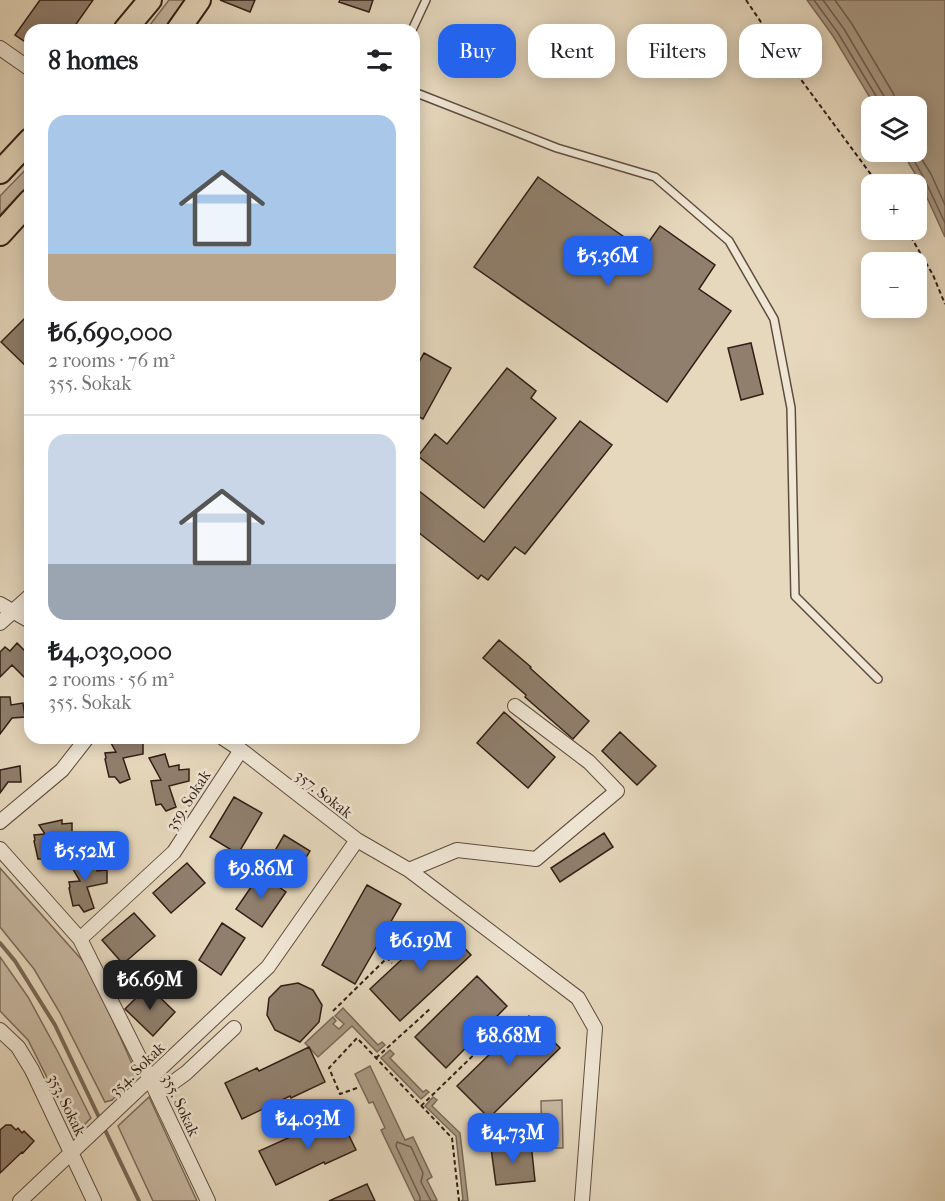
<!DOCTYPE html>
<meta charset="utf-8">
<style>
:root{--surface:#fff;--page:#f6f6f6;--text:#202124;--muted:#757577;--line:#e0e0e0;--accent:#2563eb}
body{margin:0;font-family:"IM FELL French Canon",serif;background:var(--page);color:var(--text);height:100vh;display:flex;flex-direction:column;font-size:22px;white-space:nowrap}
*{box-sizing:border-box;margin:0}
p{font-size:20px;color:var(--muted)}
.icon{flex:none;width:33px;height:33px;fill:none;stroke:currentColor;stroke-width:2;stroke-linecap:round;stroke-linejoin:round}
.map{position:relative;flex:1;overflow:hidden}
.panel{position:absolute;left:24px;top:24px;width:396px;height:720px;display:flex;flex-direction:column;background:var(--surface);border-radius:18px;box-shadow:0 3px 15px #0003}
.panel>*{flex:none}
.guide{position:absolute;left:438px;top:24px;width:417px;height:54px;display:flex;gap:12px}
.buttons{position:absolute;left:861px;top:96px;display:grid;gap:12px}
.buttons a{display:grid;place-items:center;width:66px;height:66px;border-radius:12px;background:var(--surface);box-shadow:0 3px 15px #0003;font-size:30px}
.price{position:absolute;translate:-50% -51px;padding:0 14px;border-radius:12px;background:var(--accent);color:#fff;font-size:20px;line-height:39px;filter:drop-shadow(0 2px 3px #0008)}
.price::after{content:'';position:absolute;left:50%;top:36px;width:18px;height:14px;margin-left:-9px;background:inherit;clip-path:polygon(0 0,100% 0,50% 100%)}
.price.on{background:#222;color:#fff}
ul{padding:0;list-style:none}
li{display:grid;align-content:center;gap:12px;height:318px;padding:0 24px}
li+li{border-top:2px solid var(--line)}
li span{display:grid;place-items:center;height:186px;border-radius:18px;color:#555}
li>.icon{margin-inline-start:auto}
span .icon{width:108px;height:108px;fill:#fffc;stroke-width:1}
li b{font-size:26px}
h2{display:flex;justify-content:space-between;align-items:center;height:72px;padding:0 24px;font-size:26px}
.chip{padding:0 21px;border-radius:18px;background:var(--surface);box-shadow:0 3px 15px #0003;font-size:21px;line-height:54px}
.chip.on{background:var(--accent);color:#fff}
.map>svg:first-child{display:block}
.green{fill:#c7b8a1;stroke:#7c6b5c;stroke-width:1.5}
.water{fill:#a99984;stroke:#796858;stroke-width:1.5}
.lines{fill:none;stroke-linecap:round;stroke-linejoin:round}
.shore{stroke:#6e5c4d;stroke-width:1.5}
.stream{stroke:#796858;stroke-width:4}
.building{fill:#907f6d;stroke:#321e16;stroke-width:1.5}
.service-casing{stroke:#5f4c40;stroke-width:10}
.minor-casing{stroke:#5f4c40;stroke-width:16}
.primary-casing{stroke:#321e16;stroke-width:26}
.path{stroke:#321e16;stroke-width:2;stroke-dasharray:4.5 3;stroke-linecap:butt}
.service{stroke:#efe6d4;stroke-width:7}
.minor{stroke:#efe6d4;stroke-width:14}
.primary{stroke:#e6d8bd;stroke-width:22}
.labels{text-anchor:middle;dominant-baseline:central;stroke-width:5;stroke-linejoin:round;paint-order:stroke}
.street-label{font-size:16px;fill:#321e16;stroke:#efe6d4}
</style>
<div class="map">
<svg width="945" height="1201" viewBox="0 0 945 1201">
<rect width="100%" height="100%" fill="#e6d8bd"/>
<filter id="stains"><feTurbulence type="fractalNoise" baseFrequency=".00333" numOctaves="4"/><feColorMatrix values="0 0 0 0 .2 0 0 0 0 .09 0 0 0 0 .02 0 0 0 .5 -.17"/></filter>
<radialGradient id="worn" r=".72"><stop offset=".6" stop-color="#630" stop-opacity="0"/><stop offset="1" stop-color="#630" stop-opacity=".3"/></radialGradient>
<path class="green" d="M 169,0 L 185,0 L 163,30 L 146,30 Z
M 30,165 L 30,183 L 0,215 L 0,196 Z
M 0,868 L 90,969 L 137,1075 L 112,1100 L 105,1102 L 60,1013 L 34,969 L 0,927 Z
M 0,957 L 28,997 L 58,1052 L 91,1118 L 81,1128 L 73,1129 L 28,1040 L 0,1011 Z
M 149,1097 L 197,1201 L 153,1201 L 118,1126 Z
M 562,1100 L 563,1148 L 542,1148 L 541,1101 Z"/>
<path class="water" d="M 807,0 L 945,0 L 945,237 L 919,180 L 902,152 L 916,152 L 916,106 L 875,106 L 833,36 Z
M 343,1008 L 378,1045 L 382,1042 L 385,1045 L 377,1052 L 352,1026 L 318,1057 L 305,1043 L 333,1017 L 336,1021 L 333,1024 L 339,1029 L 344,1024 L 335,1016 Z
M 390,1050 L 394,1054 L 390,1058 L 423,1092 L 426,1090 L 429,1092 L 421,1099 L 381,1058 Z
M 370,1066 L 405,1140 L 413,1137 L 432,1177 L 427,1180 L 437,1200 L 434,1201 L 415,1201 L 381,1130 L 385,1128 L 373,1102 L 369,1103 L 355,1074 Z
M 433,1097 L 437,1100 L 432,1106 L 460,1133 L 468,1201 L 461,1201 L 463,1200 L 456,1136 L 425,1106 Z"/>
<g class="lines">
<path class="shore" d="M 814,0 L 838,33 L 879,101 L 879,106
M 823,0 L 844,29 L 885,98 L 887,106
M 835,0 L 852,24 L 893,93 L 895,98 L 896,106
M 916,150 L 931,174 L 945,205
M 909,152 L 924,178 L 945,223
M 420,1201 L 420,1197 L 396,1146 L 397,1142 L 411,1147 L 423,1173 L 421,1182 L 431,1201"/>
<path class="stream" d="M 0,943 L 15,961 L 55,1025 L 139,1201"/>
</g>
<path class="building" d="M 40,0 L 93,0 L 72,30 L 30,30 L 30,45 L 15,35 Z
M 220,0 L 255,0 L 250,12 Z
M 340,0 L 373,0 L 369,12 L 339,2 Z
M 538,177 L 643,250 L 660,226 L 715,265 L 699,289 L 731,311 L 667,402 L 474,267 Z
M 30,313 L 30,370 L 1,342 Z
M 751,343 L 763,394 L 741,400 L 728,348 Z
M 424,353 L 451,368 L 423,419 L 414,414 L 414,371 Z
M 507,368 L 536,391 L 531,398 L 556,418 L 484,508 L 418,456 L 435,434 L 447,444 Z
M 580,421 L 612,445 L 525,554 L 515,547 L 488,580 L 481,575 L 478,579 L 414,529 L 414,487 L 484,542 Z
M 499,640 L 531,667 L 530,668 L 589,721 L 573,739 L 525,697 L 526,695 L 483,658 Z
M 17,643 L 30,656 L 30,683 L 12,665 L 0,677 L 0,652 L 5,647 L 10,651 Z
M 0,697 L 10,697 L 11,705 L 23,703 L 25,717 L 12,718 L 0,734 Z
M 504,712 L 555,757 L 528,788 L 477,743 Z
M 620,732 L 656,766 L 637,785 L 602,751 Z
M 114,738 L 133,738 L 133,742 L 143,741 L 143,754 L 123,758 L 130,779 L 120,783 L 115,777 L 109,777 L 105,759 L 106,758 L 105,753 L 116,752 L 111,743 L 115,742 Z
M 165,754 L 169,767 L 179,765 L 179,770 L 189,769 L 189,781 L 169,786 L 176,807 L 166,811 L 161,804 L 156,805 L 151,781 L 161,780 L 149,758 Z
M 20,766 L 21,782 L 8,782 L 0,793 L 0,770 Z
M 234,797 L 262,813 L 238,854 L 210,837 Z
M 62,820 L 62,824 L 72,823 L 72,836 L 52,840 L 59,861 L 49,865 L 44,859 L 38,859 L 34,841 L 35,840 L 34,835 L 45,834 L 39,825 Z
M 604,833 L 613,847 L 560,882 L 551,868 Z
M 284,835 L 310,851 L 299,869 L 273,854 Z
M 83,855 L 88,868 L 97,866 L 97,871 L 107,870 L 107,883 L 87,887 L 94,908 L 84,912 L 79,905 L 73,906 L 69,888 L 70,887 L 69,882 L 80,881 L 67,859 Z
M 187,863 L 205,883 L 171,913 L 153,893 Z
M 260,874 L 286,892 L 262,927 L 236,909 Z
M 367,885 L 401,904 L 355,984 L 322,965 Z
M 134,913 L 155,936 L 123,964 L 102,940 Z
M 222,923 L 245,938 L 221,975 L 199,960 Z
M 441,923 L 471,955 L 400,1021 L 370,989 Z
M 477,976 L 507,1006 L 446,1068 L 415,1037 Z
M 298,983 L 313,990 L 322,1005 L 319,1022 L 300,1042 L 275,1030 L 267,1015 L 269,998 L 281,986 Z
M 148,986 L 175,1012 L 153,1036 L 125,1009 Z
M 529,1016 L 560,1048 L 489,1118 L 457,1086 Z
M 309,1047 L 325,1082 L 291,1098 L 290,1096 L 242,1119 L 225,1083 L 257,1068 L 259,1071 Z
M 339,1115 L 356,1150 L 325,1164 L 324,1162 L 276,1185 L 259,1151 Z
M 6,1125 L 11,1125 L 16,1130 L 18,1128 L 22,1133 L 24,1131 L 34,1141 L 23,1153 L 22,1152 L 0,1173 L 0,1130 Z
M 531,1143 L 535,1181 L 496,1185 L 491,1148 Z
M 367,1184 L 375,1201 L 329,1201 Z"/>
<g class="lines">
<defs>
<path id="service" d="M 185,25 L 199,30
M 412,30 L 426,0
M 414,92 L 557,148 L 655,177 L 729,241 L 774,319 L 791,408 L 795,596 L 878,679"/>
<path id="minor" d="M 0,48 L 30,69
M 0,604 L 30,621
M 0,623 L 30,596
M 223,738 L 241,750 L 357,840 L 409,870 L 578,998 L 595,1028 L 582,1201
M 0,822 L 62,770 L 87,738
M 0,849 L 80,939 L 150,1079 L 208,1201
M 409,870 L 457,850 L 536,859 L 617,791 L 589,762 L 515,706
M 80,939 L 174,852 L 241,750
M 0,1030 L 18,1047 L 32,1070 L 94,1201
M 157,1094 L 186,1073 L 234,1028
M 20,1201 L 268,967 L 357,840"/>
<path id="primary" d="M 125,30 L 150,0
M 178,30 L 199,0
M 0,172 L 30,140
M 0,234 L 30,201"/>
</defs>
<use href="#service" class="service-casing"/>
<use href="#minor" class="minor-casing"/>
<use href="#primary" class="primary-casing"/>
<path class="path" d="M 746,0 L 788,62 L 878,184
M 907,230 L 933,275 L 945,304
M 381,952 L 392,963
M 333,1011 L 387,958
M 376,1058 L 431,1008
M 357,1088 L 340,1094 L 329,1068 L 357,1038 L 452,1138 L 459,1201
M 421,1106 L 485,1044"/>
<use href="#service" class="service"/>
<use href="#minor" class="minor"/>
<use href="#primary" class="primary"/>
</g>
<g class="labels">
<g class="street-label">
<text transform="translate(324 794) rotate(38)">357. Sokak</text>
<text transform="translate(188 800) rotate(-57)">359. Sokak</text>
<text transform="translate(137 1069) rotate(-44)">354. Sokak</text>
<text transform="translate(67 1105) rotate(64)">353. Sokak</text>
<text transform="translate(181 1105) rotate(65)">355. Sokak</text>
</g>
</g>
<rect width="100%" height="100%" filter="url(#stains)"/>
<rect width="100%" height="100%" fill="url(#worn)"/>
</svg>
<div class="buttons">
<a><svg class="icon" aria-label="layers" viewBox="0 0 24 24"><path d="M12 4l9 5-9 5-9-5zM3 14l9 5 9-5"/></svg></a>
<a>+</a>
<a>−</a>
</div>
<b class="price" style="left:608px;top:287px">₺5.36M</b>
<b class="price" style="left:85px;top:882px">₺5.52M</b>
<b class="price" style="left:261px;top:900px">₺9.86M</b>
<b class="price" style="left:421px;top:972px">₺6.19M</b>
<b class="price on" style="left:150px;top:1011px">₺6.69M</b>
<b class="price" style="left:509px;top:1067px">₺8.68M</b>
<b class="price" style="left:308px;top:1150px">₺4.03M</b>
<b class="price" style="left:513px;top:1164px">₺4.73M</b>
<div class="guide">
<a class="chip on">Buy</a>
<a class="chip">Rent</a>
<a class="chip">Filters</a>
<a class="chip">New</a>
</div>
<section class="panel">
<h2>8 homes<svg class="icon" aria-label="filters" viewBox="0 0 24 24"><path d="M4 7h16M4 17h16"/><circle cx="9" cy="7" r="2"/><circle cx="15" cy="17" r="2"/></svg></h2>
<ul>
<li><span style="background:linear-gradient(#a9c7e8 75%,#b9a48a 0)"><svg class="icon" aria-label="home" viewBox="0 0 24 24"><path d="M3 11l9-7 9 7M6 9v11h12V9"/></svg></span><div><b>₺6,690,000</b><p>2 rooms · 76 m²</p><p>355. Sokak</p></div></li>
<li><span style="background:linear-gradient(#c9d6e8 70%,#9aa5b1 0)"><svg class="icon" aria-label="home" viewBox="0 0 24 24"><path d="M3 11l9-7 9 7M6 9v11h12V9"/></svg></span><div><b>₺4,030,000</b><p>2 rooms · 56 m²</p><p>355. Sokak</p></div></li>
</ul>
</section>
</div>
